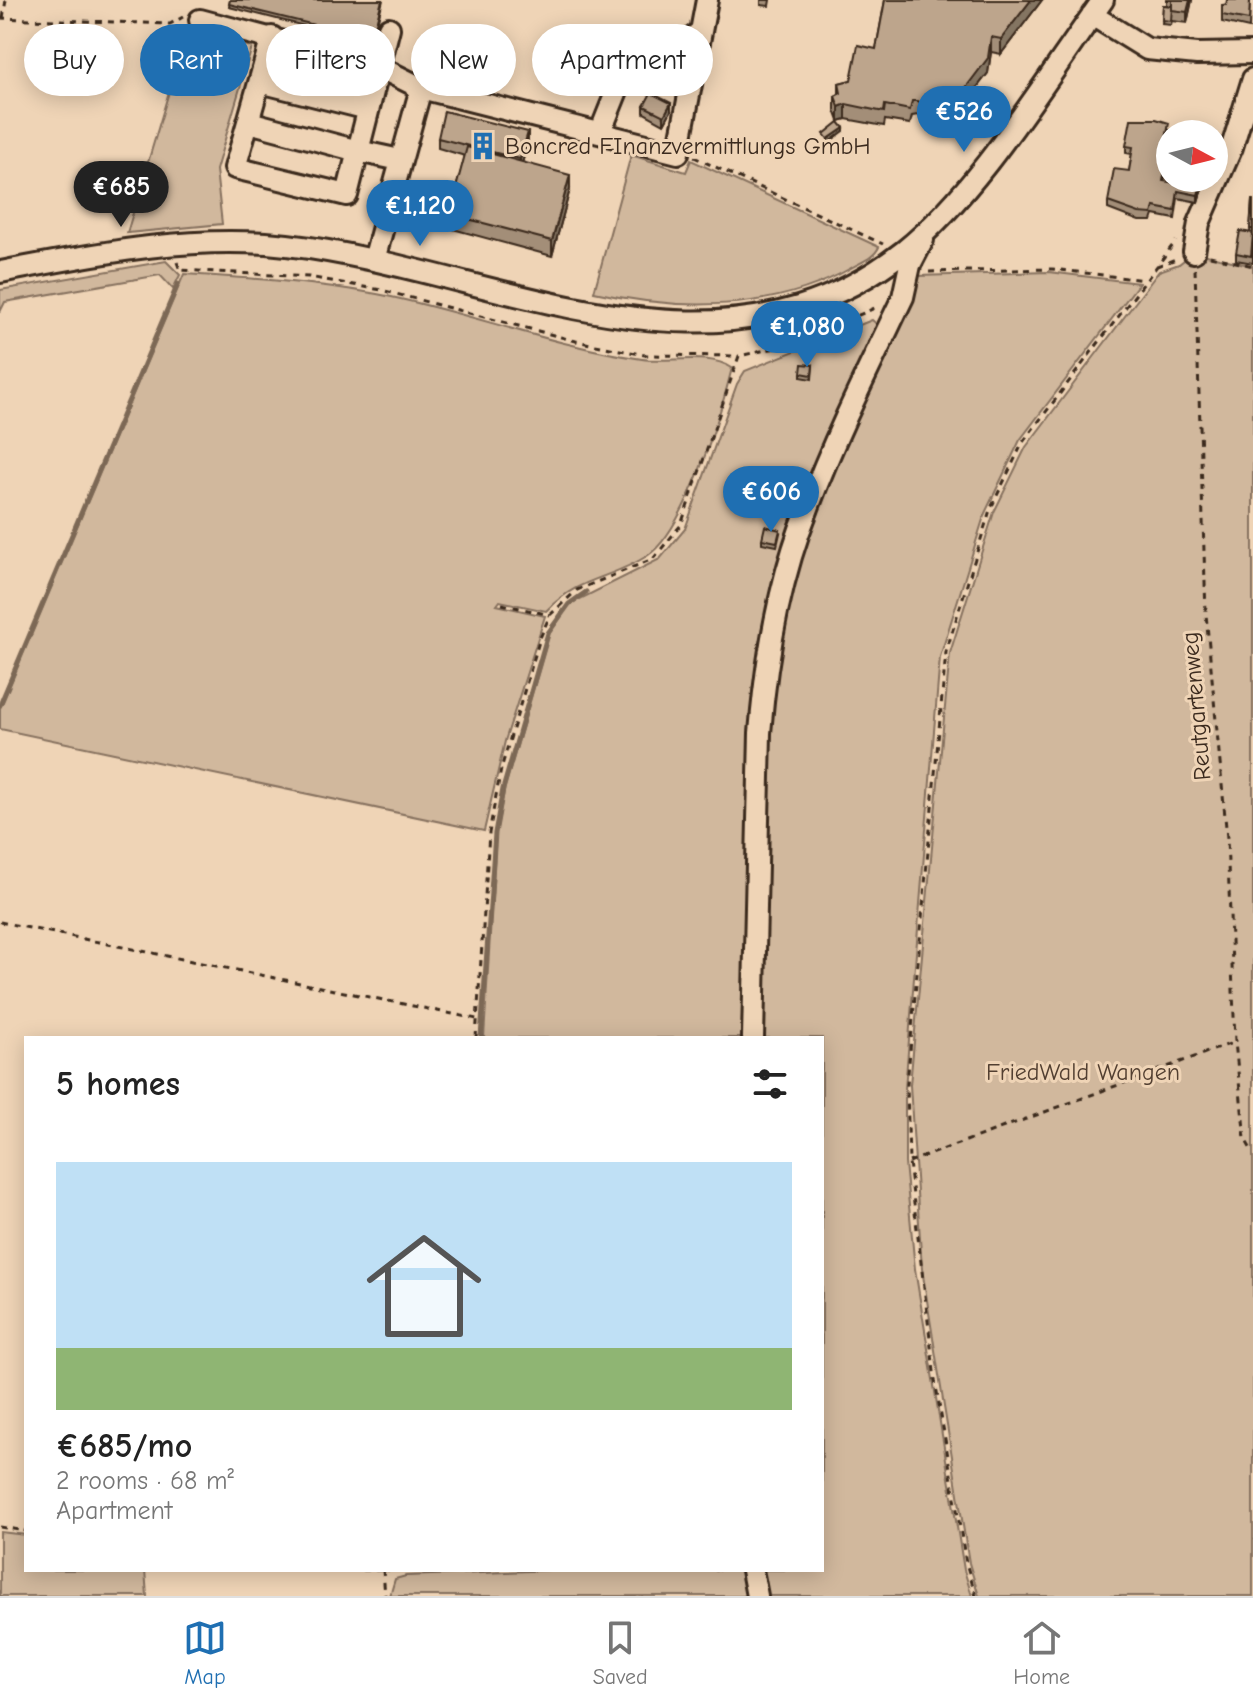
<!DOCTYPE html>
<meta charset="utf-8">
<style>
:root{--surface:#fff;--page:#f2f2f2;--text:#222;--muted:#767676;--line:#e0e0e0;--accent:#1f6fb2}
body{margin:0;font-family:"Comic Neue",sans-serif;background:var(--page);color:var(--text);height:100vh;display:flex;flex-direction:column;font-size:30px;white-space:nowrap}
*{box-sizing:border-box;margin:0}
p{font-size:26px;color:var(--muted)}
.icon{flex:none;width:44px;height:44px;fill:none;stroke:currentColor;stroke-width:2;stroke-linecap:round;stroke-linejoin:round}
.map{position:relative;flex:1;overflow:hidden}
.sheet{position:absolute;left:24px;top:1036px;width:800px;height:536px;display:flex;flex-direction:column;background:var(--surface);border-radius:0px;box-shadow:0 4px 20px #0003}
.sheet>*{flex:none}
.top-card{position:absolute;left:24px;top:24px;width:800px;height:72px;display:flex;gap:16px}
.needle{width:52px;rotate:97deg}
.controls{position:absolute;left:1156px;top:120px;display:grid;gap:16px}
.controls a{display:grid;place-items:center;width:72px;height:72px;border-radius:50%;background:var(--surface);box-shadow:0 4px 20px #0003;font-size:40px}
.price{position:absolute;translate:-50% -68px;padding:0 18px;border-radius:28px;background:var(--accent);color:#fff;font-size:26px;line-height:52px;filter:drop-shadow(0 2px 4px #0008)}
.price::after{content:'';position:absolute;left:50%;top:48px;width:24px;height:18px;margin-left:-12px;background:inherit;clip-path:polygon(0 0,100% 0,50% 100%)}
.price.active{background:#222;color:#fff}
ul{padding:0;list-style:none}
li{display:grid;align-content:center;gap:16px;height:424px;padding:0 32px}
li span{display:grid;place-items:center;height:248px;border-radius:0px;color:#555}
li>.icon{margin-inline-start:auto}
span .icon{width:144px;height:144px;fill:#fffc;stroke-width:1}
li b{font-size:34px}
h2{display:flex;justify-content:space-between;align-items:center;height:96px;padding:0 32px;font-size:34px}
.tag{padding:0 28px;border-radius:36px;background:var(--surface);box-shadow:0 4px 20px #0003;font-size:28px;line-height:72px}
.tag.active{background:var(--accent);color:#fff}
.tab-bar{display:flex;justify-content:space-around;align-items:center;height:112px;border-top:2px solid var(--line);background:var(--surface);font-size:22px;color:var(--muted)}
.tab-bar a{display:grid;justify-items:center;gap:4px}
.tab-bar .active{color:var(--accent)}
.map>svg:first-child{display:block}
.green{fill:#d1b89d;stroke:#86715e;stroke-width:2}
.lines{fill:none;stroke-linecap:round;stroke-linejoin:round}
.stream{stroke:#7c6855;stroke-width:5}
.minor-casing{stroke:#3b2a1e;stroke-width:26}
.path{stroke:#3b2a1e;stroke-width:3;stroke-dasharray:6 6;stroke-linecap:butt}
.minor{stroke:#efd4b6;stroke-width:20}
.wall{fill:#a38e78;stroke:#3b2a1e;stroke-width:2}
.shaded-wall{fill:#847462;stroke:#3b2a1e;stroke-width:2}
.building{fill:#bda58c;stroke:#3b2a1e;stroke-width:2}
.labels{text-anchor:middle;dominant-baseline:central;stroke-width:6;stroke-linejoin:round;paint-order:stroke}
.poi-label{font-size:24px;fill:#3b2a1e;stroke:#efd4b6;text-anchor:start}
.street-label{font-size:24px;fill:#3b2a1e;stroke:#efd4b6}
.park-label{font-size:24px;fill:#523f31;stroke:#efd4b6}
</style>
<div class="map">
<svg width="1253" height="1596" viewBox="0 0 1253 1596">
<rect width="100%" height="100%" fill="#efd4b6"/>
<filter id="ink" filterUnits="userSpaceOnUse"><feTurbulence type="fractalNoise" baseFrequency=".0125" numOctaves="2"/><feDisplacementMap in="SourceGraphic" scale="16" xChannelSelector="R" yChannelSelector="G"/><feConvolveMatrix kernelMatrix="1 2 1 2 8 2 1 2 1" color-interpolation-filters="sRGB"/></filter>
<g filter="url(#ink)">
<path class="green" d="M 187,31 L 252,47 L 216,170 L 222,224 L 127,233 Z
M 631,155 L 686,172 L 691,160 L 879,247 C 874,258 861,262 851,268 C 774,312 678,311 594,292 Z
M 1194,252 L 1253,266 L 1253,1596 L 979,1596 L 969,1563 L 922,1269 L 910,1085 L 950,653 L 994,512 L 1026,447 L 1159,271 L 1179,264 Z
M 166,261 L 180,275 L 173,289 L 160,275 L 5,302 L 0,312 L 0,290 Z
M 1049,272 L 1139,283 L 1020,440 L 985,513 L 940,657 L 905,1089 L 905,1163 L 915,1269 L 964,1570 L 972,1596 L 761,1596 L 758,1570 L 822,1570 L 822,1038 L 760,1038 L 769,695 L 797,564 L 813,514 L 917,276 Z
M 184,274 C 249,278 313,282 377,294 C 466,311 552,346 642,359 C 670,363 708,352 732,368 C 721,413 685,532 647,556 C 609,580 580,576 546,611 L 500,601 L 497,605 L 545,616 L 505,741 L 484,831 L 0,729 L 0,708 Z
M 872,320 L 880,327 L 774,604 L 748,1038 L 484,1038 L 496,832 L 505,787 L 550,633 L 570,604 L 660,559 L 685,529 L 737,384 L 745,371 Z
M 0,1532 L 26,1535 L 26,1570 L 145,1570 L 147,1596 L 0,1596 Z
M 553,1570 L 743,1570 L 751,1596 L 390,1596 L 395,1579 L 406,1576 Z"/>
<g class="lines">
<path class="stream" d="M 0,705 L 178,284
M 481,1038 L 495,833 L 503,789 L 548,633 L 569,604 L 586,592"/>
<defs>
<path id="minor" d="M 1092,15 L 1147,49 L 1197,54 L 1253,53
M 200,20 L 379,67 L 421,88
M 272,37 L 235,168 L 347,195 L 358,151 L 400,160
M 260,82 L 368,109
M 249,122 L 358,151 L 389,28
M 600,133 L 624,73 L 641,60 L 679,49 L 701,31
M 1194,252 L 1199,223 L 1232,147 L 1253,79
M 374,260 L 421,88 L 678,153 L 707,0
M 0,272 C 95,254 190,234 287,245 C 494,269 715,401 904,251 C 979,191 1046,79 1103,0
M 753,1038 L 760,733 C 766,659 780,577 808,508 C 835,436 870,366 903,297 L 910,265 L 923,240
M 752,1570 L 757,1596"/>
</defs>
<use href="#minor" class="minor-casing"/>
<path class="path" d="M 0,18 L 170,24 L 183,17
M 3,18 L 6,0
M 694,157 L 883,244
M 1210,256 L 1253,266
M 177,262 L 180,270 L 309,277 L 381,290 L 576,341 L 645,355 L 739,356
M 1157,266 L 1176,259
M 1195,269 L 1206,614 L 1227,838 L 1235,1042 L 1245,1139 L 1253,1153
M 929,272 L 1052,269 L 1144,280
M 502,604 L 550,615
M 0,922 L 477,1019
M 476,1038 L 489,833 L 501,769 L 540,638 L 550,615 L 577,590 L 653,559 L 681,525 L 739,356 L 793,344 L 877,307
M 909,1162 L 1235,1042
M 0,1527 L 26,1531
M 363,1570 L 448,1570
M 383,1570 L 385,1596
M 976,1596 L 966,1563 L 935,1380 L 909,1162 L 907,1084 L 946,652 L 990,510 L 1023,442 L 1176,241"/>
<use href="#minor" class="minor"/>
</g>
<path class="wall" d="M 230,0 L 383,0 L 372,43 L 229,7 Z
M 761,0 L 770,0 L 769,6 L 761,5 Z
M 885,0 L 1042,0 L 1001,54 L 991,52 L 988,73 L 955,116 L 951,114 L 942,125 L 931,119 L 928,124 L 918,115 L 912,116 L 910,124 L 885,120 L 884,126 L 846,119 L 839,121 L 835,110 L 835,96 L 839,94 L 839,83 L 851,80 L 876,49 Z
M 1167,0 L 1192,0 L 1187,23 L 1172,21 L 1172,20 L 1171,25 L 1162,24 L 1163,5 L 1167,5 Z
M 1250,0 L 1249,28 L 1222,22 L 1222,5 Z
M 644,106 L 671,111 L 664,124 L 644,113 Z
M 1169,130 L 1167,139 L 1170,140 L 1170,155 L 1169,155 L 1164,181 L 1188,185 L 1205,178 L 1198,202 L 1178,198 L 1175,219 L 1154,215 L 1152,221 L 1139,221 L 1108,209 L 1108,202 L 1129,171 L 1132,154 L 1126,153 L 1126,146 Z
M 438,138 L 528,143 L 522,162 L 570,189 L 552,256 L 449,228 L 449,214 L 465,156 L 438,148 Z
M 1252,200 L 1253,200 L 1253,263 L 1236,260 L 1236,253 L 1250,233 Z
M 813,365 L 812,379 L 801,377 L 801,373 Z
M 780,533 L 777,546 L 762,543 L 762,539 Z"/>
<path class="shaded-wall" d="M 1031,0 L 1042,0 L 1001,54 L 1001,39 Z
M 1190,0 L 1192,0 L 1187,23 L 1187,12 Z
M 991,37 L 991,52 L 988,73 L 955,116 L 955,102 Z
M 951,100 L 951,114 L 942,125 L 942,111 Z
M 671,103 L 671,111 L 664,124 L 664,116 Z
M 846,104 L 846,119 L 839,121 L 839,107 Z
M 931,104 L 931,119 L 928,124 L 928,109 Z
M 844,128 L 844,131 L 828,143 L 828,139 Z
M 528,132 L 528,143 L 520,170 L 520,159 Z
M 1169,148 L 1169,155 L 1163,188 L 1163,181 Z
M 570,175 L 570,189 L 552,256 L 552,241 Z
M 1203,178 L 1205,178 L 1198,202 L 1198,195 Z"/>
<path class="building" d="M 230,0 L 382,0 L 372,39 L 229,4 Z
M 885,0 L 1031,0 L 1001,39 L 991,37 L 988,58 L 955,102 L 951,100 L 942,111 L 931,104 L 928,109 L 918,101 L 912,101 L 910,110 L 885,105 L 884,112 L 846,104 L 839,107 L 835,96 L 841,93 L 839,83 L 851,80 L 858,45 L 876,49 Z
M 1172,0 L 1190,0 L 1187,12 L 1172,10 Z
M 1227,0 L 1250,0 L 1249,20 L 1222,15 L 1222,5 L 1226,5 Z
M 1163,5 L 1172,6 L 1171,21 L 1162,20 Z
M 651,93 L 671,103 L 664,116 L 644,106 Z
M 444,111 L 528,132 L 520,159 L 438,138 Z
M 1131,119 L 1156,119 L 1169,123 L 1166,139 L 1170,140 L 1170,148 L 1169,148 L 1163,181 L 1188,185 L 1189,178 L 1203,178 L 1198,195 L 1178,191 L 1175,211 L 1154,207 L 1152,214 L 1139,213 L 1108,202 L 1114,169 L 1129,171 L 1133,147 L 1126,146 Z
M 839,122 L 844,128 L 828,139 L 824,134 Z
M 1198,131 L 1215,134 L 1214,137 L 1214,134 L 1197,134 Z
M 467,147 L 570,175 L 552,241 L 449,214 Z
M 1252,200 L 1253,200 L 1253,229 L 1250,229 Z
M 1240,231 L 1253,233 L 1251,256 L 1236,253 Z
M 802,364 L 813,365 L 812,375 L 801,373 Z
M 765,526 L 780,530 L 777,542 L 762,539 Z"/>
</g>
<defs>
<symbol id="building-bare" viewBox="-9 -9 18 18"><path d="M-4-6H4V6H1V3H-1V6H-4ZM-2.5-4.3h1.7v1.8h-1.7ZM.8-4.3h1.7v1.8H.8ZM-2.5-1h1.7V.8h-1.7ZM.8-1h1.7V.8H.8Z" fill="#1f6fb2" stroke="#efd4b6" stroke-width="2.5" paint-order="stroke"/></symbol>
</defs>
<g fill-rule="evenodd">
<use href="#building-bare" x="463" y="126" width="40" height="40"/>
</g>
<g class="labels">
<g class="poi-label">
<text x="505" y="146">Boncred FInanzvermittlungs GmbH</text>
</g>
<g class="street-label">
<text transform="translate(1196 706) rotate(-95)">Reutgartenweg</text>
</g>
<g class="park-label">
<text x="1083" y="1072">FriedWald Wangen</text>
</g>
</g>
</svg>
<div class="controls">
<a><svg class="needle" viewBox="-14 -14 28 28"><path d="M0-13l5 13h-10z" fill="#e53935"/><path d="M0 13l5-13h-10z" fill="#767676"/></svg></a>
</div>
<b class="price" style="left:964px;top:154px">€526</b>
<b class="price active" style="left:121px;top:229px">€685</b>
<b class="price" style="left:420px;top:248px">€1,120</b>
<b class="price" style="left:807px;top:369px">€1,080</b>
<b class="price" style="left:771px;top:534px">€606</b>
<div class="top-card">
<a class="tag">Buy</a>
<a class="tag active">Rent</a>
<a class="tag">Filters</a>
<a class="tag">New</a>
<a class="tag">Apartment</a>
</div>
<section class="sheet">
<h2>5 homes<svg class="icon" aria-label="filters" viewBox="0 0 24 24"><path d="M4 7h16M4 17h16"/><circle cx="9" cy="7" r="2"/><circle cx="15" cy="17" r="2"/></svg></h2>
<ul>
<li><span style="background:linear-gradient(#bfe0f5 75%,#8fb573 0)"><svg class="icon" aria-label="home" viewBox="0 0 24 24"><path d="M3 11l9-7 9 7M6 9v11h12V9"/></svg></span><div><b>€685/mo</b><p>2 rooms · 68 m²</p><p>Apartment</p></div></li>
</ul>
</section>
</div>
<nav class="tab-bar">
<a class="active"><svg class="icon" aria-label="map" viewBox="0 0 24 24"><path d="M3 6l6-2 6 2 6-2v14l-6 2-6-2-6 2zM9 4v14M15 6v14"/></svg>Map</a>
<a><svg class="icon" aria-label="saved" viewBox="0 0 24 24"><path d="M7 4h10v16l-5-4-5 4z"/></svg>Saved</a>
<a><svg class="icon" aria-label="home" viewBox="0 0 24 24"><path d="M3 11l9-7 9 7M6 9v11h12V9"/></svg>Home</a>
</nav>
